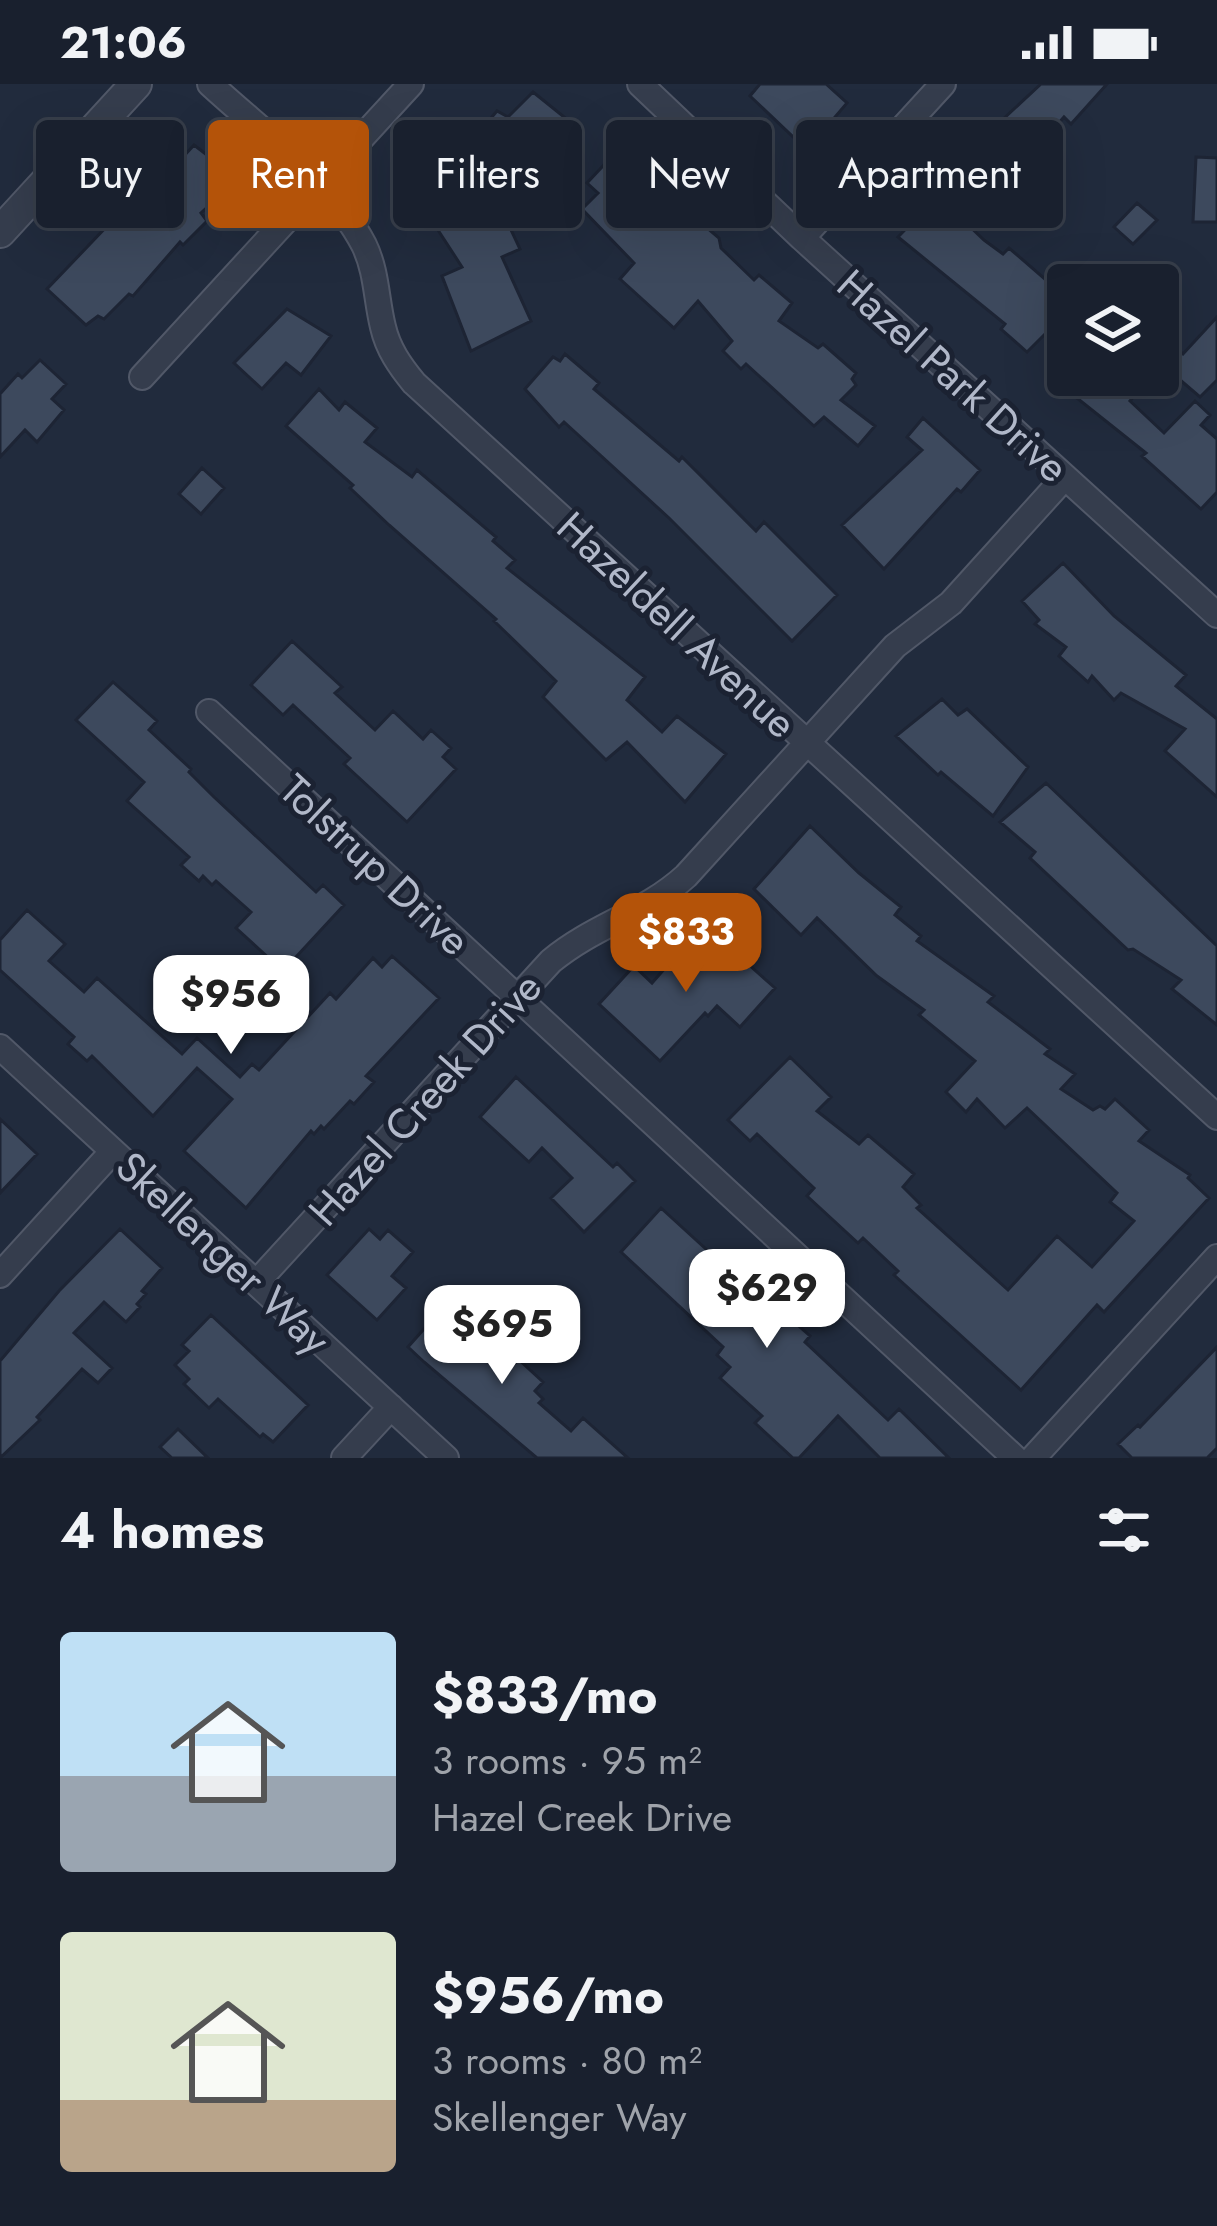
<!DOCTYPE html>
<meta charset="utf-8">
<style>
:root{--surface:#19202e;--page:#262d3a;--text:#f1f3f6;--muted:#9fa3aa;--line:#373e4a;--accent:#b45309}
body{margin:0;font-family:Jost,sans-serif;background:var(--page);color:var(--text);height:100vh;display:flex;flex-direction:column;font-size:45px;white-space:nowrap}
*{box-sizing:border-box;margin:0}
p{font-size:39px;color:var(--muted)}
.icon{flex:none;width:66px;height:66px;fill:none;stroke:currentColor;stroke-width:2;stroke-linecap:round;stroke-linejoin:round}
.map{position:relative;height:1374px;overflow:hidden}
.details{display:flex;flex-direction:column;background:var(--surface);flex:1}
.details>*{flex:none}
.guide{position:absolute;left:36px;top:36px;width:1146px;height:108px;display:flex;gap:24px}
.tools{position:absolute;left:1047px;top:180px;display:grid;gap:24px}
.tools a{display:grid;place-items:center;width:132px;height:132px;border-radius:12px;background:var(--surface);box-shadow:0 12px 48px #0002,0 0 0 3px var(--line);font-size:60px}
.price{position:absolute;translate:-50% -102px;padding:0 27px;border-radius:24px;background:#fff;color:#222;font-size:39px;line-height:78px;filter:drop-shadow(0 3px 6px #0008)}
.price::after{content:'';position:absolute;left:50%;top:72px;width:36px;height:27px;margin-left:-18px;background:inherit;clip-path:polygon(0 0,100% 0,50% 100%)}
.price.current{background:var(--accent);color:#fff}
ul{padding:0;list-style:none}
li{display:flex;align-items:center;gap:36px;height:300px;padding:0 60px}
li span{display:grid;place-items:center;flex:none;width:336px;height:240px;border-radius:12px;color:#555}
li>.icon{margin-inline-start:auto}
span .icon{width:144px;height:144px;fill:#fffc;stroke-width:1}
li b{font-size:51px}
h2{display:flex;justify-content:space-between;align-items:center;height:144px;padding:0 60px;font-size:51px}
.tag{padding:0 42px;border-radius:12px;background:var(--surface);box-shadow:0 12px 48px #0002,0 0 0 3px var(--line);font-size:42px;line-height:108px}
.tag.current{background:var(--accent);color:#fff}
.status{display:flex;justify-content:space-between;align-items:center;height:84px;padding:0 60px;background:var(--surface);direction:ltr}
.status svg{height:33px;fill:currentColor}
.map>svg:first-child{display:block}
.building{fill:#3d495d;stroke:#1d2434;stroke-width:3}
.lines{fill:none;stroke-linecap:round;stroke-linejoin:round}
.minor-casing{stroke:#515868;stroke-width:28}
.tertiary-casing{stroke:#515868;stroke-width:34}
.minor{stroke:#353d4d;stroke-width:24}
.tertiary{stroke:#353d4d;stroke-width:30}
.labels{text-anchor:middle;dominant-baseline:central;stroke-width:10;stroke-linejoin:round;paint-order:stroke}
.street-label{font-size:42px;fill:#b1b8c9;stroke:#1b2232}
</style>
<div class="status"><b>21:06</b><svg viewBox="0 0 49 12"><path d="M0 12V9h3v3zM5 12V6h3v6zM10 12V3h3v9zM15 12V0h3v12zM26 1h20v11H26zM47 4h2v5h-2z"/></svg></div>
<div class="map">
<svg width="1217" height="1374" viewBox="0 0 1217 1374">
<rect width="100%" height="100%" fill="#212b3d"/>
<path class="building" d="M 760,0 L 826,0 L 847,19 L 807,66 L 750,12 Z
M 1041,0 L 1107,0 L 1071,40 L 1064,33 L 1030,71 L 1040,80 L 1024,98 L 1018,93 L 1014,97 L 1001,85 L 992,95 L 967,73 L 984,48 L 987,50 Z
M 533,8 L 579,45 L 558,73 L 553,68 L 530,92 L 480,47 L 497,27 L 508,33 Z
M 194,61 L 238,95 L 201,129 L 207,137 L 183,161 L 180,158 L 133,212 L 129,210 L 104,235 L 98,232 L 86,241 L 47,205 L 132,116 L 138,122 Z
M 617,67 L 719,154 L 721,164 L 754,196 L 759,191 L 792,219 L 779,237 L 818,264 L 823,260 L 856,289 L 852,295 L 856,301 L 841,316 L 875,342 L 858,362 L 824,333 L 814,342 L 746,280 L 741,285 L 723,267 L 732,257 L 698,217 L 674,244 L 620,195 L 634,179 L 582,125 L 598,109 L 587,99 Z
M 1196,73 L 1217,74 L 1217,138 L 1193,138 Z
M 452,76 L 492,137 L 504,131 L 520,165 L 502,173 L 531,237 L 471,267 L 442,192 L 462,183 L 410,103 Z
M 938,112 L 984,156 L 1003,170 L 1009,164 L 1068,215 L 1068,227 L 1027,268 L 1001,245 L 1005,240 L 898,153 Z
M 1137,119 L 1157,136 L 1133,160 L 1114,143 Z
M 287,225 L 331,252 L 301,291 L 286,279 L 262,305 L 234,279 Z
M 1217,233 L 1217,296 L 1200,313 L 1158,277 L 1158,249 L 1183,270 Z
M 565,270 L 599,299 L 594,305 L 679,377 L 682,373 L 756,447 L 764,438 L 837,511 L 792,557 L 669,434 L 564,338 L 559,343 L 525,305 L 553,273 L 560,277 Z
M 40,276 L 66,300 L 52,315 L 64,326 L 37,358 L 25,346 L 0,373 L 0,310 L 18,290 L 22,294 Z
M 1048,291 L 1152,291 L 1130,317 L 1164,349 L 1195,317 L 1210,331 L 1201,341 L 1217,355 L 1217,408 L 1201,425 L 1142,372 L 1146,369 Z
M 319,305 L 339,326 L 345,318 L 377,344 L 365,358 L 412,393 L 417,386 L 496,453 L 493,457 L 515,476 L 507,484 L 645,593 L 627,616 L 662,648 L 677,632 L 726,670 L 685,718 L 627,658 L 606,676 L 543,613 L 556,597 L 494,537 L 496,535 L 389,441 L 350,404 L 353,401 L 286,342 Z
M 923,334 L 980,386 L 961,408 L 957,405 L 884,485 L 842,441 L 922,366 L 907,353 Z
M 202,384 L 224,404 L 201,430 L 179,410 Z
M 1063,479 L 1114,532 L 1186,591 L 1176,602 L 1217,635 L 1217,713 L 1165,667 L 1185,645 L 1121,609 L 1114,616 L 1092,592 L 1088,598 L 1059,572 L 1066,563 L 1035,540 L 1039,536 L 1022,517 Z
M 292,557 L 342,603 L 335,609 L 375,646 L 393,627 L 423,655 L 431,646 L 451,664 L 443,673 L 456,685 L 407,738 L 344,680 L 350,674 L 293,621 L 283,631 L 251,601 Z
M 113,598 L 157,637 L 149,646 L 191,685 L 189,688 L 214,713 L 316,808 L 323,801 L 344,821 L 283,887 L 236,844 L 251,828 L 216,797 L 212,801 L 203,792 L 199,797 L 181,781 L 189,773 L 127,717 L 144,698 L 76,636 Z
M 942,615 L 958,631 L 967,625 L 1028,683 L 993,732 L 941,688 L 938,691 L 896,652 Z
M 1046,699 L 1217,862 L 1217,941 L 1172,905 L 1181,896 L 1133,865 L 1128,866 L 1030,774 L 1035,768 L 1000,738 Z
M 810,742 L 859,789 L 901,823 L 895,831 L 921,852 L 917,857 L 994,912 L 988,918 L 1050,965 L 1045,970 L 1075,990 L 1061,1005 L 1093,1026 L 1100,1022 L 1105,1025 L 1115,1015 L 1149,1046 L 1139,1057 L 1190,1091 L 1188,1094 L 1209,1114 L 1104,1228 L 1097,1221 L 1021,1306 L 894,1191 L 898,1187 L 863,1154 L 858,1159 L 807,1112 L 814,1104 L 757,1050 L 750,1057 L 728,1036 L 790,973 L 831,1013 L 817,1027 L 859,1060 L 868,1051 L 914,1090 L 903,1103 L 921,1121 L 917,1124 L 1008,1206 L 1057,1152 L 1092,1183 L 1134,1137 L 1110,1118 L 1117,1109 L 1027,1024 L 1005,1044 L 977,1015 L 966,1028 L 946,1008 L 975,977 L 919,931 L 924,926 L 877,892 L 817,834 L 801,851 L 754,805 Z
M 27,826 L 65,860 L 49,877 L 84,908 L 97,894 L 182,970 L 197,954 L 240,993 L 252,980 L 259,986 L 330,909 L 336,915 L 373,874 L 382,883 L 392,872 L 439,914 L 366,992 L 374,998 L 354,1020 L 350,1017 L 324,1045 L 321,1042 L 314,1050 L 311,1047 L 246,1124 L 184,1067 L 232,1015 L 197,984 L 153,1032 L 92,972 L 87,977 L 68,960 L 74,953 L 0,886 L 0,856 Z
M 711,847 L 775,904 L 740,943 L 717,922 L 708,932 L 705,929 L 660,977 L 599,920 L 634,882 L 652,899 L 687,859 L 694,866 Z
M 516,993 L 613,1083 L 617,1079 L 635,1097 L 584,1148 L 551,1114 L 572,1094 L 542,1064 L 529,1078 L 480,1033 Z
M 0,1035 L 37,1070 L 0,1109 Z
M 661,1124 L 764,1218 L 767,1214 L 810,1252 L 805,1258 L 888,1336 L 899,1325 L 949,1374 L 880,1374 L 838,1332 L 799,1374 L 793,1374 L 755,1339 L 762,1332 L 720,1294 L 730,1283 L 717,1271 L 723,1263 L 621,1168 Z
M 120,1145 L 162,1184 L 142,1207 L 146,1210 L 137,1220 L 140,1223 L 126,1238 L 104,1218 L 74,1249 L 112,1284 L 98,1299 L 82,1285 L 37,1333 L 40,1336 L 0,1374 L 0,1277 L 59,1207 Z
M 369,1145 L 380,1155 L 388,1146 L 413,1168 L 392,1192 L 406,1204 L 377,1236 L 327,1191 Z
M 455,1210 L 482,1234 L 473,1243 L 514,1280 L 518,1275 L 543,1298 L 535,1307 L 543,1315 L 539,1319 L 571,1347 L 583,1334 L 628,1374 L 537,1374 L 424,1278 L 408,1263 L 431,1237 L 429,1235 Z
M 211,1231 L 308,1321 L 273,1358 L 263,1350 L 260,1353 L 218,1315 L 209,1324 L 184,1300 L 189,1295 L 175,1281 L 189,1267 L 182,1261 Z
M 1217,1263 L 1217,1364 L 1207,1374 L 1132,1374 L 1118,1360 L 1138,1341 L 1140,1343 Z
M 178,1345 L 208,1374 L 172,1374 L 160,1363 Z"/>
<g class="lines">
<defs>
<path id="minor" d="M 210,0 C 263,49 330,96 364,161 C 377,188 376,215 383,243 C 388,265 400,282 414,299 L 1217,1033
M 640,0 L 802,154 L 1217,531
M 802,154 L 943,0
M 142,293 L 411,0
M 209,628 L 1015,1374
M 0,963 L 446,1374
M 0,1191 L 113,1067
M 256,1199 L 551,877 C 596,840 643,831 686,792 L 895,562 L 951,519 L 1065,393
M 344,1374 L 391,1323
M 1033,1374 L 1217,1173"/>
<path id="tertiary" d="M 0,148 L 136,0"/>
</defs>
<use href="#minor" class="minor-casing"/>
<use href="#tertiary" class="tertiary-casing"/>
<use href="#minor" class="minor"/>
<use href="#tertiary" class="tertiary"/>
</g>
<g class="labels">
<g class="street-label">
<text transform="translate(953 292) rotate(42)">Hazel Park Drive</text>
<text transform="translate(677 541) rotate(43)">Hazeldell Avenue</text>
<text transform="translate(375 781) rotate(43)">Tolstrup Drive</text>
<text transform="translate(425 1015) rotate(-48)">Hazel Creek Drive</text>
<text transform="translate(223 1169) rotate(43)">Skellenger Way</text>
</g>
</g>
</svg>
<div class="tools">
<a><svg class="icon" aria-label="layers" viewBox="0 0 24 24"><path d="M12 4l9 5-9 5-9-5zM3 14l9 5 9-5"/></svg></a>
</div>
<b class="price current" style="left:686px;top:911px">$833</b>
<b class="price" style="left:231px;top:973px">$956</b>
<b class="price" style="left:767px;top:1267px">$629</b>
<b class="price" style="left:502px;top:1303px">$695</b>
<div class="guide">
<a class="tag">Buy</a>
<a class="tag current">Rent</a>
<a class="tag">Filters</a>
<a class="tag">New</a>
<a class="tag">Apartment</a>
</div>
</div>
<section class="details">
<h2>4 homes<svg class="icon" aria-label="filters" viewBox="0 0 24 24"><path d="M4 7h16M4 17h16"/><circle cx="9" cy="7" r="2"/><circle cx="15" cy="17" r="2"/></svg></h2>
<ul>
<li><span style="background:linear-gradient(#bfe0f5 60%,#9aa5b1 0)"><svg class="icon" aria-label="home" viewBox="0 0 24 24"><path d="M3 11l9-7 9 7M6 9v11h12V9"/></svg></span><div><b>$833/mo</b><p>3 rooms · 95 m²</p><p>Hazel Creek Drive</p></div></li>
<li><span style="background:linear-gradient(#dfe7d0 70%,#b9a48a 0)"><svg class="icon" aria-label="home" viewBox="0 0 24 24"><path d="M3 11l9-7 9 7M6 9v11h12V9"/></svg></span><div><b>$956/mo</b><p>3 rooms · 80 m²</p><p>Skellenger Way</p></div></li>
</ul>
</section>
